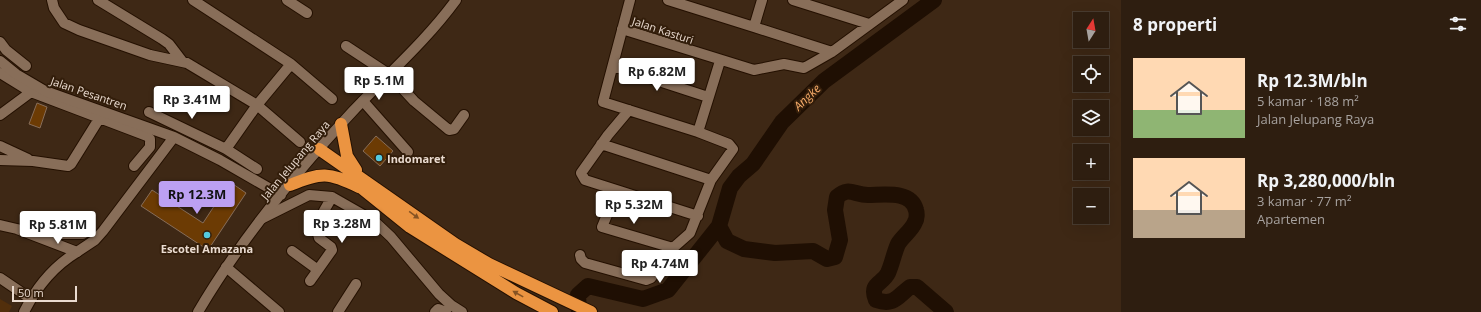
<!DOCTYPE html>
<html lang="id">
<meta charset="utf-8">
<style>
:root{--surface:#2e1e10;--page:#3a2b1e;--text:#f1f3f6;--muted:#a7a29f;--line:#493c30;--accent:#bca0f2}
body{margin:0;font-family:"Open Sans",sans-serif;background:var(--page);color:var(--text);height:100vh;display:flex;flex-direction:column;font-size:15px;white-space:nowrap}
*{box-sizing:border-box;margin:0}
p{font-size:13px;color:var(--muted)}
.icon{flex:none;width:22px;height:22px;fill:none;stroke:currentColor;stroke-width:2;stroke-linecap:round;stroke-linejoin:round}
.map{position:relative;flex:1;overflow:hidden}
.drawer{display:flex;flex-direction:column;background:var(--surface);width:360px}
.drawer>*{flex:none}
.needle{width:26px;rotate:11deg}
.controls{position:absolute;left:1073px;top:12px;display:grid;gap:8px}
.controls a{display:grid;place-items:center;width:36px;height:36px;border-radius:0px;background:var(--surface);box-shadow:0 4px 16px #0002,0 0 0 1px var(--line);font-size:20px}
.scale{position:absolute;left:12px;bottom:10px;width:65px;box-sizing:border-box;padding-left:4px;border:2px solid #eadbd0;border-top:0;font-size:11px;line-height:14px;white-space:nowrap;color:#eadbd0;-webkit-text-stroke:3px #331e0b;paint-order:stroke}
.price{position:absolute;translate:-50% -34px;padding:0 9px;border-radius:4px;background:#fff;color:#222;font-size:13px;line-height:26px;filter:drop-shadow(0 1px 2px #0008)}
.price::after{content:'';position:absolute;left:50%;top:24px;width:12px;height:9px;margin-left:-6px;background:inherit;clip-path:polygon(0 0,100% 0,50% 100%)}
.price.active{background:var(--accent);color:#111}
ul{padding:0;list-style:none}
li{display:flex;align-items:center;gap:12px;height:100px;padding:0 12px}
li span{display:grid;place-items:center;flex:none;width:112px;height:80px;border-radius:0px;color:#555}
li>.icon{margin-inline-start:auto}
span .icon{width:48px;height:48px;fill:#fffc;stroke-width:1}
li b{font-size:17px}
h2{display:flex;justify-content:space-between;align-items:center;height:48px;padding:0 12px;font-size:17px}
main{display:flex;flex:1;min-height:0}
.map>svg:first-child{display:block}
.green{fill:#522f0c}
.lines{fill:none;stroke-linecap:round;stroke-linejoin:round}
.river{stroke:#1f0f03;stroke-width:16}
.building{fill:#6c3b04;stroke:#876d59}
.minor-casing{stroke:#241001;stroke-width:12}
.tertiary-casing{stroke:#241001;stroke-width:12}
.motorway-casing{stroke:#241001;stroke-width:14}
.minor{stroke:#886e59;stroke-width:10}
.tertiary{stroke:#886e59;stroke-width:10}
.motorway{stroke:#eb9441;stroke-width:12}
.oneway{fill:#865323}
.poi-dot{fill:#54cade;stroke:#331e0b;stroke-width:1.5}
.labels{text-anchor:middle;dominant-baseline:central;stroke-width:4;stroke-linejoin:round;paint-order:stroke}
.street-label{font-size:11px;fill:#eadbd0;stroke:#331e0b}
.poi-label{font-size:11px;font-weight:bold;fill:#eadbd0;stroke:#331e0b;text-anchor:start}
.water-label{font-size:12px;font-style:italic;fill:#f7ab69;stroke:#331e0b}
</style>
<main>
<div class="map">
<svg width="1121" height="312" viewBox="0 0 1121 312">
<rect width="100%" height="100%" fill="#3e2815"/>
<path class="green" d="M 0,299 L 12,306 L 9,312 L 0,312 Z"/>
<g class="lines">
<path class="river" d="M 719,226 L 727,241 L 744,249 L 775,253 L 813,251 L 827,259 L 835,257 L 840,240 L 835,210 L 837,197 C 849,186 854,195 868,195 C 883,195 911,190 916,210 C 917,213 917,219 915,222 C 912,230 903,236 898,244 C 894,253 892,264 888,273 C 882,285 869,283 876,300 C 894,306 897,297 910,287 L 917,287 L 946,312
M 579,312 L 578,295 L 588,286 L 643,299 L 668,290 L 719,226 L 730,188 L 739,176 L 753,164 L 782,122 L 824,81 L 934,0"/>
</g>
<path class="building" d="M 37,103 L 47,107 L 40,128 L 29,124 Z
M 376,136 L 393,151 L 380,166 L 363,151 Z
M 230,182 L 246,193 L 208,250 L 141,206 L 152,190 L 203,223 Z"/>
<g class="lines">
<defs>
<path id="minor" d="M 52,0 L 54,8 L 64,23 L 79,30 L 150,55 L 187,63 L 257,105 L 300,142
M 98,0 L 162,39 L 169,44 L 182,61
M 193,0 L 291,64 L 332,99
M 287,0 L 307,13
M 630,0 L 603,102 L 698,132 L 720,61
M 668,0 L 754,27 L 762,0
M 793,0 L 869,24
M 754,27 L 832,52
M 622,29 L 754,70 L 784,64 L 804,68 L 832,52 L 903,0
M 0,42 L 6,50 L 26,66
M 346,46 L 390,75 L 414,101 L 449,130 L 454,129 L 464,115
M 613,66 L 708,97
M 0,73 L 31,92 L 147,136 L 150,139 L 150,147 L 134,166
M 363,101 L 408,152
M 629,110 L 608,135 L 581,173 L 585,180 L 698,216
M 149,112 L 226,149
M 0,115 L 31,92
M 601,144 L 711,180
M 0,146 L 28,159
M 0,160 L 33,161 L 68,166 L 71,164 L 99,119
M 257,169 L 226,149 L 257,105 L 291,64
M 617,191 L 602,227 L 673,248
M 263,218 L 309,195 L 332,197 L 374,221 L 391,237 L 439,294 L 451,305 L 462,312
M 32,234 L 83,234
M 292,251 L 318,270
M 580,255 L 581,259 L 585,263 L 646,280 L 651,278 L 673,248 L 690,233 L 711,180 L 733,149 L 729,144 L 698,132
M 226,267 L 279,312
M 0,278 L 31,299
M 310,281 L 332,250 L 331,247 L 319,238 C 314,223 325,210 332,197
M 24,312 C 36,288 54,266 77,252
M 338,312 L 356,284
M 435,312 L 438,309 L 446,312"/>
<path id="tertiary" d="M 0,61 L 16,74 L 45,91 L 174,137 L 220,160 L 281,195
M 0,225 L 17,229 L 77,252 L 95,240 L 103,231 L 174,137
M 198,312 C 241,239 296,172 353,111 C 388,74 426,41 456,0"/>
<path id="motorway" d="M 341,124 L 347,156 L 356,170
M 319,149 L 455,244 L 489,264 L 591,312
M 353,181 L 410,227 L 516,293 L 552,312
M 290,185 C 322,172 328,172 359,187"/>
</defs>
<use href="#minor" class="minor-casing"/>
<use href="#tertiary" class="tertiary-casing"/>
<use href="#motorway" class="motorway-casing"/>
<use href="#minor" class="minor"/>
<use href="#tertiary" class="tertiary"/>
<use href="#motorway" class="motorway"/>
</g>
<defs><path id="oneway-solid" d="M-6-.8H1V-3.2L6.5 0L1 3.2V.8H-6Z"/></defs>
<g class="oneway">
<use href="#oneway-solid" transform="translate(414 215) rotate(36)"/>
<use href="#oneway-solid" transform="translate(518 294) rotate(-151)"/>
</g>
<g class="poi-dot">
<circle cx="379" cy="158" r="4"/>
<circle cx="207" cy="235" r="4"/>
</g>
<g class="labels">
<g class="street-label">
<text transform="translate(663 30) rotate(18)">Jalan Kasturi</text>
<text transform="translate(89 93) rotate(19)">Jalan Pesantren</text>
<text transform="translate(295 160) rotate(-50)">Jalan Jelupang Raya</text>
</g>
<g class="poi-label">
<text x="387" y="158">Indomaret</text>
<text x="207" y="248" text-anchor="middle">Escotel Amazana</text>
</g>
<g class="water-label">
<text transform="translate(807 97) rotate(-44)">Angke</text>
</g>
</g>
</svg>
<div class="controls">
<a><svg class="needle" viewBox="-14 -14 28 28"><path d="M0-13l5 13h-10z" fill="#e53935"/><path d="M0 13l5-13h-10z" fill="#a7a29f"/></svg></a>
<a><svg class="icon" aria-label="locate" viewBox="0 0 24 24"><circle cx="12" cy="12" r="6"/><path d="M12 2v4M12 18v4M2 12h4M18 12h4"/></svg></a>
<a><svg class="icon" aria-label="layers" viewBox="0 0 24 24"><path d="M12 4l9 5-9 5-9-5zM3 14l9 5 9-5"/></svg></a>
<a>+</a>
<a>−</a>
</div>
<div class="scale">50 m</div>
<b class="price" style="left:657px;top:92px">Rp 6.82M</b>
<b class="price" style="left:379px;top:101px">Rp 5.1M</b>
<b class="price" style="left:192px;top:120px">Rp 3.41M</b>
<b class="price active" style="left:197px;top:215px">Rp 12.3M</b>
<b class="price" style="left:634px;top:225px">Rp 5.32M</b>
<b class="price" style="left:342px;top:244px">Rp 3.28M</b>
<b class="price" style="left:58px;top:245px">Rp 5.81M</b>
<b class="price" style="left:660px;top:284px">Rp 4.74M</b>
</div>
<section class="drawer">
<h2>8 properti<svg class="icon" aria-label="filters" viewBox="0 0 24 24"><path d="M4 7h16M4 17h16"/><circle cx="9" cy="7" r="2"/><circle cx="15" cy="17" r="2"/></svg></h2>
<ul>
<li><span style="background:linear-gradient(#ffd9b3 65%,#8fb573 0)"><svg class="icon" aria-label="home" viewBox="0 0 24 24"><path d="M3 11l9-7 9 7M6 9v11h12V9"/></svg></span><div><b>Rp 12.3M/bln</b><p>5 kamar · 188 m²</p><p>Jalan Jelupang Raya</p></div></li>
<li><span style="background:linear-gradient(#ffd9b3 65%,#b9a48a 0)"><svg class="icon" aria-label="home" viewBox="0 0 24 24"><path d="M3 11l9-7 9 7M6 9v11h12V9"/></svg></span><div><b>Rp 3,280,000/bln</b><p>3 kamar · 77 m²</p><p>Apartemen</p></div></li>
</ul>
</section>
</main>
